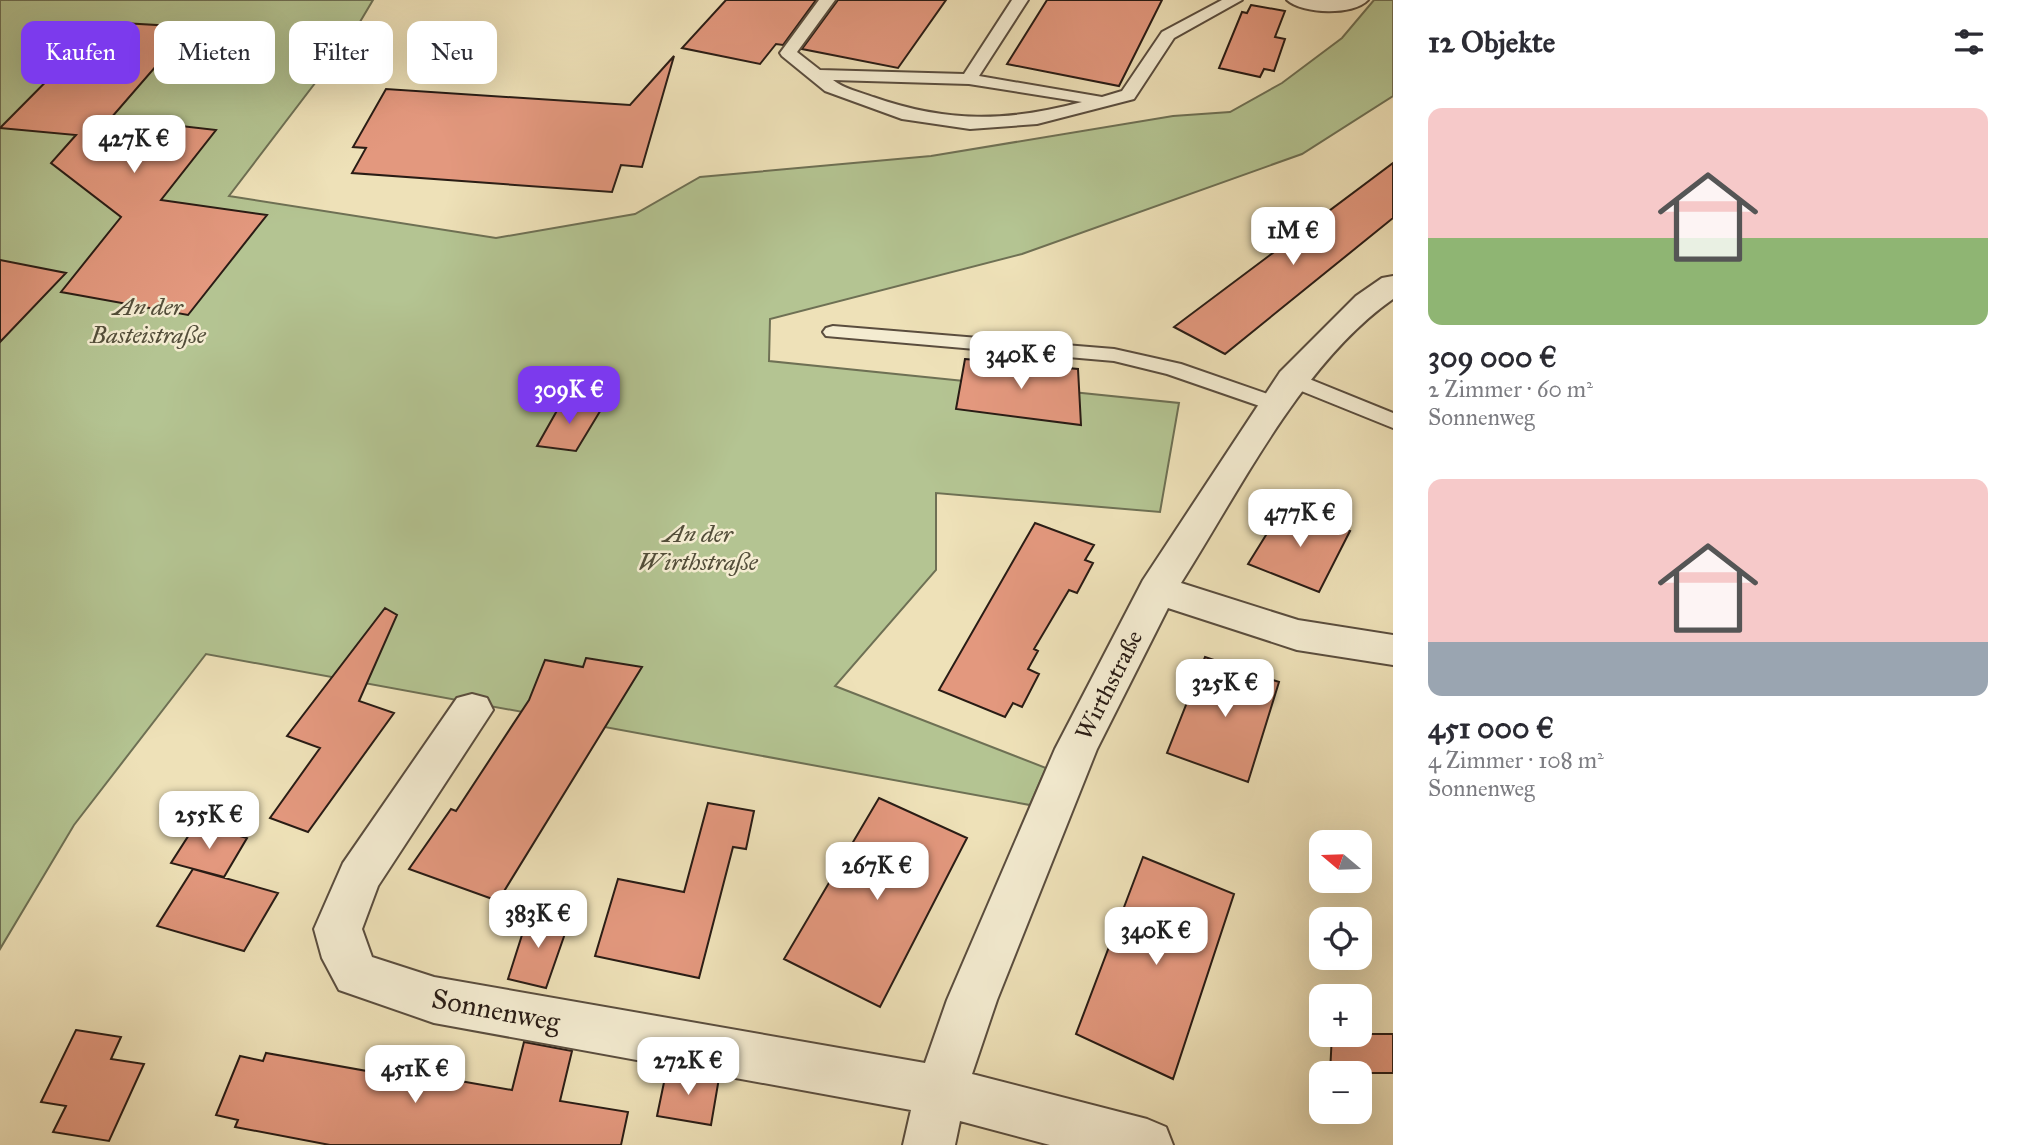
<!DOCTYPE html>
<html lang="de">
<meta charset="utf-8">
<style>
:root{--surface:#fff;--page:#f7f7f7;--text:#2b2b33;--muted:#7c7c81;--accent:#7c3aed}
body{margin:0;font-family:"IM FELL Great Primer",serif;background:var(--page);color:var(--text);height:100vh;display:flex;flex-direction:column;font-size:26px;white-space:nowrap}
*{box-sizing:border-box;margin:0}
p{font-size:23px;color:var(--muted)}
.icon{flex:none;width:38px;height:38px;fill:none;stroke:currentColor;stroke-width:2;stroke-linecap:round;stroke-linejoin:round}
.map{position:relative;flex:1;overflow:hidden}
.panel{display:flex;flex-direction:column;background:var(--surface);width:630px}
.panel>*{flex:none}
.banner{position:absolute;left:21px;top:21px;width:665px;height:63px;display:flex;gap:14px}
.needle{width:46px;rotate:289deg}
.controls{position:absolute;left:1309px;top:830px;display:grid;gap:14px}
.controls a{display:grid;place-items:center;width:63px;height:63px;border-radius:14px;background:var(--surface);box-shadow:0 7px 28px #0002;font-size:35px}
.price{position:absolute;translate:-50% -60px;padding:0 16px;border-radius:14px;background:#fff;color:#222;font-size:23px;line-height:46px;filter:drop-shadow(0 2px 4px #0008)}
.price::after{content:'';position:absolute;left:50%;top:42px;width:21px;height:16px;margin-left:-10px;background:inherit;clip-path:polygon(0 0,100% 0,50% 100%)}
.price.selected{background:var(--accent);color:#fff}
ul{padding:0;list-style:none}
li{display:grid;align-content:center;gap:14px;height:371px;padding:0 35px}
li span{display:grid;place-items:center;height:217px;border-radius:14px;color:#555}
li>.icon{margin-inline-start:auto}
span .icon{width:126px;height:126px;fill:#fffc;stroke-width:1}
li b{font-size:30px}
h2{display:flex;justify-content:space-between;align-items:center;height:84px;padding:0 35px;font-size:30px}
.pill{padding:0 24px;border-radius:14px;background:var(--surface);box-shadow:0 7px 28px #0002;font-size:24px;line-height:63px}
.pill.selected{background:var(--accent);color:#fff}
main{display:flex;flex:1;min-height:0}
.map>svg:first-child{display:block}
.green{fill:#b4c492;stroke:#6e7054;stroke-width:2}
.building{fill:#e3987e;stroke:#291c15;stroke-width:2}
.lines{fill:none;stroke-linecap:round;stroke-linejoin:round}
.lane-casing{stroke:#5a4d3e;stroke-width:4}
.street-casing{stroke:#5a4d3e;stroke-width:4}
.lane{fill:#f4ecd1;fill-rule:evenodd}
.street{fill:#f4ecd1;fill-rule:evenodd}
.labels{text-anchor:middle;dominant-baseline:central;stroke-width:5;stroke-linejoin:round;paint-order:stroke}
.park-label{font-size:24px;font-style:italic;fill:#534e3a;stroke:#f4ecd1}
.street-label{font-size:24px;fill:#291c15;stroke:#f4ecd1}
.near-street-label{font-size:28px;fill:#291c15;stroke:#f4ecd1}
</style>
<main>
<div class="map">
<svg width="1393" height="1145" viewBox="0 0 1393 1145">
<rect width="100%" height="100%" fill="#eee1b8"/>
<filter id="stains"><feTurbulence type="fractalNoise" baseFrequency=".00286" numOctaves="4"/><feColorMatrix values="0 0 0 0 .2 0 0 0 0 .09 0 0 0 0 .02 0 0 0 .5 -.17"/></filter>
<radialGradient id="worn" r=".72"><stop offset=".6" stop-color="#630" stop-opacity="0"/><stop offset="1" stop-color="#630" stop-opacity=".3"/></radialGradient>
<path class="green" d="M 0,0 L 373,0 L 354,32 L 229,196 L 496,238 L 635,214 L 700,177 L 931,156 L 1173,116 L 1230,112 L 1282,83 L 1342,38 L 1374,0 L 1393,0 L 1393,96 L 1302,154 L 1022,254 L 770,319 L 769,361 L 1179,403 L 1160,512 L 936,493 L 936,570 L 835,686 L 1046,768 L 1030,805 L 206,654 L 74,825 L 0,949 Z"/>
<path class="building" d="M 726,0 L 816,0 L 783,45 L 776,44 L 760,64 L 682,48 Z
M 838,0 L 946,0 L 898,68 L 802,49 Z
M 1047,0 L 1162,0 L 1119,86 L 1007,64 Z
M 1251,5 L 1285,11 L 1275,37 L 1285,39 L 1274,71 L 1264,69 L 1260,77 L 1219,68 L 1242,12 L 1247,13 Z
M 105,22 L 190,27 L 111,118 L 216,130 L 161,200 L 267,215 L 188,315 L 61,292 L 121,217 L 51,163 L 76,135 L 0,128 Z
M 674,56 L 642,167 L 621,165 L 612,192 L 352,173 L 366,148 L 353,147 L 386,89 L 630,105 Z
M 1393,163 L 1393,218 L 1225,354 L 1174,327 Z
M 0,260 L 66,273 L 0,342 Z
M 965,359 L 1078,369 L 1081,425 L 956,409 Z
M 563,400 L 602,408 L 576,451 L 537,446 Z
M 1284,506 L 1350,531 L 1319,592 L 1248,564 Z
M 1035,523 L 1094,545 L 1085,560 L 1093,563 L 1077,593 L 1069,590 L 1034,649 L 1038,651 L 1028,669 L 1039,674 L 1022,707 L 1013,703 L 1005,717 L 939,690 Z
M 385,608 L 397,615 L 359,701 L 394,713 L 308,832 L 270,818 L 320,748 L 287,736 Z
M 1205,657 L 1279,682 L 1248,782 L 1167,753 Z
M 586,658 L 642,667 L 498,901 L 409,869 L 451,809 L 456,811 L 529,700 L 545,660 L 583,667 Z
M 879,798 L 967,838 L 880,1007 L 784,959 Z
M 708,803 L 754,811 L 746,849 L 733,847 L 699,978 L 595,956 L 618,879 L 684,892 Z
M 196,824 L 247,838 L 224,877 L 171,863 Z
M 1143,857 L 1234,894 L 1173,1079 L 1076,1034 Z
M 193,869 L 278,893 L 244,951 L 157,926 Z
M 529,913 L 569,922 L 546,988 L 508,979 Z
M 76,1030 L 121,1037 L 111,1059 L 144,1064 L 109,1141 L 53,1132 L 66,1106 L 41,1102 Z
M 1332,1034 L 1393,1034 L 1393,1073 L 1330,1073 Z
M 524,1042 L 572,1051 L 560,1101 L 628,1112 L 621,1145 L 330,1145 L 235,1127 L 238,1120 L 216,1115 L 240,1056 L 263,1061 L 266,1053 L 395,1076 L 397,1070 L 512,1090 Z
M 667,1068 L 719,1078 L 711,1125 L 657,1116 Z"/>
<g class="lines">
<defs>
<path id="lane" d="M 819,0 L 835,0 L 797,52 L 820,70 L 964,74 L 1012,0 L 1028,0 L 979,76 L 1102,97 L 1122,91 L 1162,32 L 1222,0 L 1242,0 L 1174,38 L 1134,99 L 1037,124 L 970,129 L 902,119 L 825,91 L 782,56 L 780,53 ZM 833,80 L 969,84 L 1082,102 C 1007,122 947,123 873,97 C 860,92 844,89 833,80 Z
M 1287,0 L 1368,0 C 1353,16 1302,14 1287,0 Z
M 833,326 L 1114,349 L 1181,364 L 1282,399 L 1285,404 L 1274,411 L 1167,374 L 1114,361 L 826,336 L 823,332 L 826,328 Z
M 1292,372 L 1393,413 L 1393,428 L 1284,384 L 1281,379 Z"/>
<path id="street" d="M 1393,276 L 1393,299 C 1302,363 1240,490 1181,583 L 1298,620 L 1393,635 L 1393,665 L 1297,650 L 1168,608 L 1097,749 L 997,1000 L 972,1074 L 1147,1119 L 1166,1127 L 1173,1145 L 1050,1145 L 960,1121 L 955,1145 L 903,1145 L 911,1110 L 434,1023 L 339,990 L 322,958 L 314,929 L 343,863 L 457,698 L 472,694 L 487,698 L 493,710 L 378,886 L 362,929 L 372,957 L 434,977 L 925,1063 L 947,1000 L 1055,749 L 1143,580 L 1280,372 L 1356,296 L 1382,278 Z"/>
</defs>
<use href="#lane" class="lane-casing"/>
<use href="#street" class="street-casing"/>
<use href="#lane" class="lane"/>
<use href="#street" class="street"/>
</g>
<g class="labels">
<g class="park-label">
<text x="148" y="307">An der<tspan x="148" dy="28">Basteistraße</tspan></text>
<text x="698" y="534">An der<tspan x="698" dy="28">Wirthstraße</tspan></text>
</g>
<g class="street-label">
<text transform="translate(1109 685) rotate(-63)">Wirthstraße</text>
</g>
<g class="near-street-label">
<text transform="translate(496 1010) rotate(11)">Sonnenweg</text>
</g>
</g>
<rect width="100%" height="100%" filter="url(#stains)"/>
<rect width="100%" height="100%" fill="url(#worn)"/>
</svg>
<div class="controls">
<a><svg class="needle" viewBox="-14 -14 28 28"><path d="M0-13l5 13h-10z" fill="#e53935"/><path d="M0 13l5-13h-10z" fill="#7c7c81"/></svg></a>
<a><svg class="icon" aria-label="locate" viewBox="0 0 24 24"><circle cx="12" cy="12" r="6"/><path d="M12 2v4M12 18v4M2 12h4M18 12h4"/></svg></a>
<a>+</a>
<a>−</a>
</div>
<b class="price" style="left:134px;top:175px">427K €</b>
<b class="price" style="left:1293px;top:267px">1M €</b>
<b class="price" style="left:1021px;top:391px">340K €</b>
<b class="price selected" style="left:569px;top:426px">309K €</b>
<b class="price" style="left:1300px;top:549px">477K €</b>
<b class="price" style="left:1225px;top:719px">325K €</b>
<b class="price" style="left:209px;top:851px">255K €</b>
<b class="price" style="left:877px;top:902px">267K €</b>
<b class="price" style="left:538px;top:950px">383K €</b>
<b class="price" style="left:1156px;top:967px">340K €</b>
<b class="price" style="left:688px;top:1097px">272K €</b>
<b class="price" style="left:415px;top:1105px">451K €</b>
<div class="banner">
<a class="pill selected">Kaufen</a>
<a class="pill">Mieten</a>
<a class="pill">Filter</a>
<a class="pill">Neu</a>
</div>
</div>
<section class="panel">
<h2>12 Objekte<svg class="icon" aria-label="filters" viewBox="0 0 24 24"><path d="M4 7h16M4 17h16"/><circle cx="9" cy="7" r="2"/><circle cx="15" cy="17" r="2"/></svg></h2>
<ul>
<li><span style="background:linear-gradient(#f6c9c9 60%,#8fb573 0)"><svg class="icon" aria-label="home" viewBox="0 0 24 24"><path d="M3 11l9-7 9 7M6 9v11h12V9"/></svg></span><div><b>309 000 €</b><p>2 Zimmer · 60 m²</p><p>Sonnenweg</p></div></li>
<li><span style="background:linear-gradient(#f6c9c9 75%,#9aa5b1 0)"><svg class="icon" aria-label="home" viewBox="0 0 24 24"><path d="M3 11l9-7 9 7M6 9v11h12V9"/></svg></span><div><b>451 000 €</b><p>4 Zimmer · 108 m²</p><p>Sonnenweg</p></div></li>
</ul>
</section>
</main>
